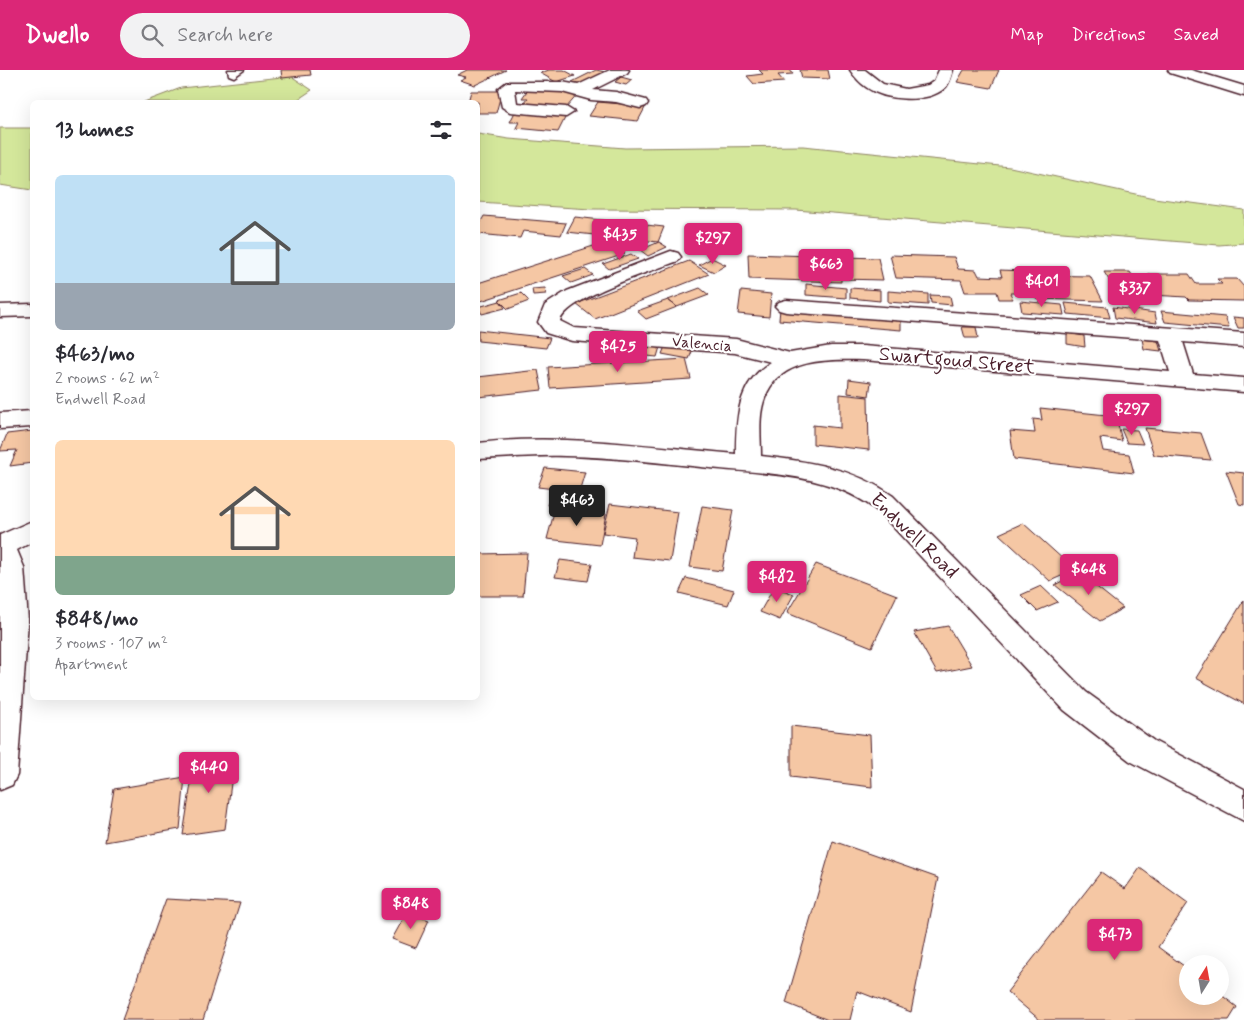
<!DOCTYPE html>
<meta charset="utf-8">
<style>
:root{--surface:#fff;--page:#f2f2f3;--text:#2b2b33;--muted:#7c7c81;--accent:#db2777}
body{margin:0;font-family:Mynerve,sans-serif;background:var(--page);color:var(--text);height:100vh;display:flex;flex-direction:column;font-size:19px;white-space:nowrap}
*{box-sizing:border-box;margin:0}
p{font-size:16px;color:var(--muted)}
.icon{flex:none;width:28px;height:28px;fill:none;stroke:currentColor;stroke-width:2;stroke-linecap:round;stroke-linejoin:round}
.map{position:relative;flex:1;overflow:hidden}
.details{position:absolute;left:30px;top:30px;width:450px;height:600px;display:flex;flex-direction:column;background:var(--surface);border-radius:8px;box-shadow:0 5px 20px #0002}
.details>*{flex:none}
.needle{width:32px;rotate:11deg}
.tools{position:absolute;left:1179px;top:885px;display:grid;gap:10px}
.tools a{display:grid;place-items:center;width:50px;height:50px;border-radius:50%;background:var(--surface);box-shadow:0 5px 20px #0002;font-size:25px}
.price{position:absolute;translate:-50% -42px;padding:0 11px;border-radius:5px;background:var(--accent);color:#fff;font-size:16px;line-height:32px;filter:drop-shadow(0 1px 2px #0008)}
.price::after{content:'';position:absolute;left:50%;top:30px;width:15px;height:11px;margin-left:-8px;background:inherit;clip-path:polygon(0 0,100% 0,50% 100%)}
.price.active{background:#222;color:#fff}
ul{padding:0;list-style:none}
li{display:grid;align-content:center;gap:10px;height:265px;padding:0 25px}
li span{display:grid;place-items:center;height:155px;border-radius:8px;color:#555}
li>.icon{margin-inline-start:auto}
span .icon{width:90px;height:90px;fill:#fffc;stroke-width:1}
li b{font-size:21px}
h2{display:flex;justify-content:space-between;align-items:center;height:60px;padding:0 25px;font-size:21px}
header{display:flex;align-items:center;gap:30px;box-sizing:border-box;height:70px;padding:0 25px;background:var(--accent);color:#fff}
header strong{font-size:24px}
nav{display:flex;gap:28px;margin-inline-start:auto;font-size:18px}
.search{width:350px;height:45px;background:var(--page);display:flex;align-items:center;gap:12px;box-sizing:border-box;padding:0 18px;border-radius:28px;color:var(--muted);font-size:19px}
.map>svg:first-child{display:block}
.green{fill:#d4e79b;stroke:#8f8363}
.building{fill:#f5c7a4;stroke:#4a1f2b}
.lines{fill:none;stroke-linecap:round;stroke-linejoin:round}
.minor-casing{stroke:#4a1f2b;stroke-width:3}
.minor{fill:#fff;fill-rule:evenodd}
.labels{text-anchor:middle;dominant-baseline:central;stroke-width:4;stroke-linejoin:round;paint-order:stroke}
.far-street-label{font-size:16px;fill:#4a1f2b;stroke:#fff}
.street-label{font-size:20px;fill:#4a1f2b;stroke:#fff}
</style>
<header>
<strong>Dwello</strong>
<div class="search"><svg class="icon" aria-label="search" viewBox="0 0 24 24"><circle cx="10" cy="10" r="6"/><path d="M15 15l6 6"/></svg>Search here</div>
<nav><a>Map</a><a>Directions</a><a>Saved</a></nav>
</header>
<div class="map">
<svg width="1244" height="950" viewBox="0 0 1244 950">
<rect width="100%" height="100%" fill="#fff"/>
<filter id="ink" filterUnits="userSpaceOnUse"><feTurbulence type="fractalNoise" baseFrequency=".02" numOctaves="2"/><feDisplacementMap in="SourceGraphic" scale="10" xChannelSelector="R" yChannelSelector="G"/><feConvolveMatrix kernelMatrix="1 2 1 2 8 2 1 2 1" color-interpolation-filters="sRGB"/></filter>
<g filter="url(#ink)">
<path class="green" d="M 291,6 L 312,20 L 294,32 L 144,32 L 181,18 Z
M 0,58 L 32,58 L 32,120 L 0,115 Z
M 478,64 L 509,69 L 625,78 L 803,76 L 1010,97 L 1154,128 L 1244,140 L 1244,173 L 1219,175 L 796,140 L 591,139 L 478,132 Z"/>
<path class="building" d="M 281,0 L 310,0 L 311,5 L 282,8 Z
M 467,0 L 506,0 L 475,15 L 460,10 L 466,7 L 457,5 Z
M 549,0 L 564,0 L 575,6 L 556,12 L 540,3 Z
M 596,0 L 606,2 L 580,15 L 572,12 Z
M 759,0 L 790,0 L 793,4 L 778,5 L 784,12 L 754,14 L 747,6 L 763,4 Z
M 800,0 L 828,0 L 830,9 L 802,8 Z
M 964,0 L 999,0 L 991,18 L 957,12 Z
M 621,7 L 632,10 L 626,15 L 615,12 Z
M 529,18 L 579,23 L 566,38 L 524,33 L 528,28 L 522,28 Z
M 471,21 L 502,21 L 496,43 L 478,43 L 478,32 L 468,32 Z
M 598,32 L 646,36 L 638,51 L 589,46 Z
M 515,42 L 566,46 L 558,62 L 516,58 L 519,52 L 510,52 Z
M 484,146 L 566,153 L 561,165 L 523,161 L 520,168 L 478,164 L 478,157 Z
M 575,147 L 664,157 L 658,172 L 567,162 Z
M 609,171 L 625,184 L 478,232 L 478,213 Z
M 659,172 L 667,177 L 648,186 L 640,180 Z
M 631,184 L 638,189 L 609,199 L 603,194 Z
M 748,184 L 878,188 L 883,210 L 841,209 L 841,212 L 749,209 Z
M 890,185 L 954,187 L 958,199 L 976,200 L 979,206 L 1002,207 L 1000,200 L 1025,201 L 1027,205 L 1090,206 L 1103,231 L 1036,229 L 1034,223 L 1010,223 L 1013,229 L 999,229 L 997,222 L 965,222 L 961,210 L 896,208 Z
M 712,188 L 726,195 L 714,202 L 699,195 Z
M 689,191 L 709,204 L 595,249 L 576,234 Z
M 585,199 L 593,205 L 571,213 L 563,206 Z
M 1104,202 L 1130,202 L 1134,208 L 1151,208 L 1149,204 L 1189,204 L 1196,214 L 1222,214 L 1217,209 L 1237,209 L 1244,217 L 1244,231 L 1189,230 L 1186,227 L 1117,223 Z
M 806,214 L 846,218 L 846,228 L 806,225 Z
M 545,218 L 546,224 L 533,225 L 532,219 Z
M 700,218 L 709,225 L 677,237 L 668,230 Z
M 850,218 L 880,220 L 880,231 L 850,228 Z
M 741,221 L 771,224 L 769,247 L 738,244 Z
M 888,221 L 928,224 L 928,235 L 888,232 Z
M 521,223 L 529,231 L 508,239 L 499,230 Z
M 930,225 L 950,226 L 952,235 L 931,233 Z
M 668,230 L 677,237 L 646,249 L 637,241 Z
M 500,231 L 505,238 L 482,244 L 478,237 Z
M 1020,231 L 1062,235 L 1064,245 L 1022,242 Z
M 1065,233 L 1107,237 L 1110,248 L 1068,244 Z
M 1113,237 L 1155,243 L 1157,253 L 1115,248 Z
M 780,239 L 901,249 L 901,260 L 779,250 Z
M 1161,241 L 1225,247 L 1229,258 L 1165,252 Z
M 1233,247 L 1244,248 L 1244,258 L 1238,258 Z
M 962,257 L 976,257 L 978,268 L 965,268 Z
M 478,260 L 550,268 L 546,278 L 478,271 Z
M 1067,263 L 1084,266 L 1085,277 L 1067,274 Z
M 1142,269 L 1158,271 L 1161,281 L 1144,279 Z
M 619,273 L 660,277 L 657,287 L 616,283 Z
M 666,274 L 693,279 L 689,289 L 662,284 Z
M 686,289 L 691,309 L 550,318 L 548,297 Z
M 538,300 L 542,320 L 478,327 L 478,307 Z
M 849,309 L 871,312 L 869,326 L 848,323 Z
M 840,324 L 868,327 L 869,380 L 813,374 L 813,355 L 840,358 Z
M 1040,338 L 1116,346 L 1122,371 L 1100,368 L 1103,381 L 1129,384 L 1134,403 L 1014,389 L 1010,361 L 1035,363 L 1033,349 L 1042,350 Z
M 1145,358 L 1201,363 L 1211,390 L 1154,385 Z
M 1121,359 L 1137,360 L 1143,374 L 1127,373 Z
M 32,361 L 32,393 L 10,396 L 17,380 L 0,381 L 7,364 Z
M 545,398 L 585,402 L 579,422 L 538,417 Z
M 1226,401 L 1244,403 L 1244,435 L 1239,434 Z
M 554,420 L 582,425 L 576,440 L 547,435 Z
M 610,434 L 678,442 L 670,491 L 632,487 L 635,467 L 603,463 Z
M 702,436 L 733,440 L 722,501 L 690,497 Z
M 555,439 L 606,444 L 600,475 L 547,469 Z
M 1023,453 L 1075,500 L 1050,511 L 999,464 Z
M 527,483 L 523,526 L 478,526 L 478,484 Z
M 560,490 L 592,494 L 588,511 L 555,507 Z
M 816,494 L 897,525 L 872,577 L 787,543 Z
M 1078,502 L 1123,538 L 1100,551 L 1055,515 Z
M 686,508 L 734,520 L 728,535 L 679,523 Z
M 1041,516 L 1058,532 L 1037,541 L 1021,525 Z
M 774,517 L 794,524 L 780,550 L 760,542 Z
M 1244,530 L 1244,634 L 1196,608 Z
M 948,556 L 972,596 L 937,603 L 914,562 Z
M 791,656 L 870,665 L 872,717 L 791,707 Z
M 235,683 L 225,759 L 183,765 L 195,688 Z
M 185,707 L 180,759 L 105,772 L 114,719 Z
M 833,771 L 938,808 L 911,942 L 857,921 L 850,950 L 828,950 L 786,933 Z
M 1140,798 L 1188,833 L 1158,877 L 1188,899 L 1188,926 L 1220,926 L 1220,924 L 1237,937 L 1229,950 L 1040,950 L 1007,922 L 1101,802 L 1125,819 Z
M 166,829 L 240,833 L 203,950 L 122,950 Z
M 407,842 L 429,850 L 416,878 L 392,869 Z"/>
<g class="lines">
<defs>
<path id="minor" d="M 228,0 L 244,0 L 234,7 L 229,5 Z
M 610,0 L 629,0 L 627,3 L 593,20 L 616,22 L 646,30 L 648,33 L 646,36 L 640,38 L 616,32 L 591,30 L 562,22 L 515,20 L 517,33 L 566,37 L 574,42 L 566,47 L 510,42 L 502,37 L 498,19 L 507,12 L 562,12 L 578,15 Z
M 850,0 L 865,0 L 883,14 L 906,19 L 928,15 L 934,11 L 939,0 L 953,0 C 951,6 950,13 945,18 C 927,34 885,31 866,17 C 860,13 854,6 850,0 Z
M 1168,0 L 1191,0 L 1244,16 L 1244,26 L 1170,3 Z
M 671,181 L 678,183 L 681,187 L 678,191 C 652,201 568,227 560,251 L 574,258 L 736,269 L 790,283 L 831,276 L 863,276 L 1170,302 L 1160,270 L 786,242 L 779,240 L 775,236 L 779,232 L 786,230 L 1244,263 L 1244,277 L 1183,272 L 1193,304 L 1244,308 L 1244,322 L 863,290 C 828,289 779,288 765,328 C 758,346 761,367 761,386 C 807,391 854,398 893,426 L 1086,622 L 1154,671 L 1244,719 L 1244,751 L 1130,691 L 1064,640 L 880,443 C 832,403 769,404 710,398 C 662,393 614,387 565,386 C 536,385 507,388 478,389 L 478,373 C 564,363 650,377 736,384 C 736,349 737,313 771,292 L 735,283 L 572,271 L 546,263 L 538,252 L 545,235 L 567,221 Z
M 32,234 L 32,246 L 0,247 L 0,235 Z
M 32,341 L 32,357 L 0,359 L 0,343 Z
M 32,451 L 32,472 L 17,480 L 24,497 L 28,551 L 17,705 L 12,715 L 0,720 L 0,465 Z"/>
</defs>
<use href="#minor" class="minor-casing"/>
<use href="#minor" class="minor"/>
</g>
</g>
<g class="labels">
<g class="far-street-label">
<text transform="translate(702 274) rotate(5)">Valencia</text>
</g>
<g class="street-label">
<text transform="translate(957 291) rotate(5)">Swartgoud Street</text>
<text transform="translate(914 466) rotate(44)">Endwell Road</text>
</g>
</g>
</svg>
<div class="tools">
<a><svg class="needle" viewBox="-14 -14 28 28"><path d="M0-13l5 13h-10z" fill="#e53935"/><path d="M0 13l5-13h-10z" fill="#7c7c81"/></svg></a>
</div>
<b class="price" style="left:620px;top:191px">$435</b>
<b class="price" style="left:713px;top:195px">$297</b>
<b class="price" style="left:826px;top:221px">$663</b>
<b class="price" style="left:1042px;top:238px">$401</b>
<b class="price" style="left:1135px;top:245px">$337</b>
<b class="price" style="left:618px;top:303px">$425</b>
<b class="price" style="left:1132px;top:366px">$297</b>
<b class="price active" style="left:577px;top:457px">$463</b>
<b class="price" style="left:1089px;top:526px">$648</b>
<b class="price" style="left:777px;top:533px">$482</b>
<b class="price" style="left:209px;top:724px">$440</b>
<b class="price" style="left:411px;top:860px">$848</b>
<b class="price" style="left:1115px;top:891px">$473</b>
<section class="details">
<h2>13 homes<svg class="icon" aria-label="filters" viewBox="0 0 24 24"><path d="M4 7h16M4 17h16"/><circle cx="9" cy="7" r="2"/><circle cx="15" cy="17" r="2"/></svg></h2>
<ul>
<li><span style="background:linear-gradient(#bfe0f5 70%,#9aa5b1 0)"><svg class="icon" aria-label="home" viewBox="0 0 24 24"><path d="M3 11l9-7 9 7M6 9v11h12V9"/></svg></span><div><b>$463/mo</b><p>2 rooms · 62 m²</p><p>Endwell Road</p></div></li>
<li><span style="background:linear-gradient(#ffd9b3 75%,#7fa58c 0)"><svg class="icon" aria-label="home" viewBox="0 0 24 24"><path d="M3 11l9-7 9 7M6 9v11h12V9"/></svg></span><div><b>$848/mo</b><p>3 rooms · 107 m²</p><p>Apartment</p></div></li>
</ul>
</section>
</div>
